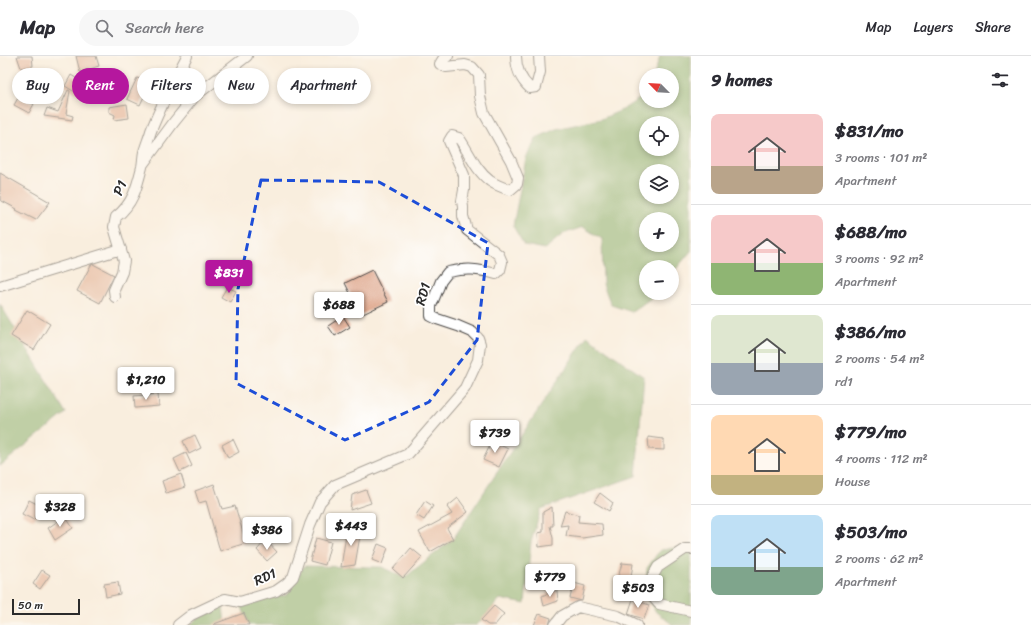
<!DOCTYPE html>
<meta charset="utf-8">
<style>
:root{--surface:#fff;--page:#f7f7f7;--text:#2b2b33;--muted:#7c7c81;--line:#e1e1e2;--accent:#b5179e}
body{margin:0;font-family:Sriracha,sans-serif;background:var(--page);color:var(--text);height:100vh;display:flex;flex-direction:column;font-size:15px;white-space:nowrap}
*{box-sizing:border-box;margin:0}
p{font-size:13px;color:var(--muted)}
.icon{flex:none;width:22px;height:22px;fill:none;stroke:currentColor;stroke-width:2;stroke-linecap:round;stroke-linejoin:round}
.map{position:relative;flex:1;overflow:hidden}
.panel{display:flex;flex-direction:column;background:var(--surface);width:340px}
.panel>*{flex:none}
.guide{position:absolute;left:12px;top:12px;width:380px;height:36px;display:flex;gap:8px}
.needle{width:26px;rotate:294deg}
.fabs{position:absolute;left:639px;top:12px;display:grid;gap:8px}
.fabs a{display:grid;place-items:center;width:40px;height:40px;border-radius:50%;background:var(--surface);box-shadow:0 2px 6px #0003;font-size:20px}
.scale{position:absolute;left:12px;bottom:10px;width:68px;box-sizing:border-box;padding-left:4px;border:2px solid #2b2b2b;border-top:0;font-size:11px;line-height:14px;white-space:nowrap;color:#2b2b2b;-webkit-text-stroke:3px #fff;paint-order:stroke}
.price{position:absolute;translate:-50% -34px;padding:0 9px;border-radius:4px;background:#fff;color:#222;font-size:13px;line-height:26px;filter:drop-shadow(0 1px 2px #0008)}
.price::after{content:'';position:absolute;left:50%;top:24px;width:12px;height:9px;margin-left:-6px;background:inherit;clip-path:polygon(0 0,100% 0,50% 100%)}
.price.selected{background:var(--accent);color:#fff}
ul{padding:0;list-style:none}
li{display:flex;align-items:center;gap:12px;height:100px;padding:0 20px}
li+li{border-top:1px solid var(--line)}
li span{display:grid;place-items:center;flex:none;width:112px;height:80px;border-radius:8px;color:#555}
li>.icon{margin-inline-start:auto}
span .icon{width:48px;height:48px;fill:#fffc;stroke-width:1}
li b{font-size:17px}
h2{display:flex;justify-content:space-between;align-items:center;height:48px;padding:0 20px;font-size:17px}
.tag{padding:0 14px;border-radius:18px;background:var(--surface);box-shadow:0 2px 6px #0003;font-size:14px;line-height:36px}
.tag.selected{background:var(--accent);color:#fff}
header{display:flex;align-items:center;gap:24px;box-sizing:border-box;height:56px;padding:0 20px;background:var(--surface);border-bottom:1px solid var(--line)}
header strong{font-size:19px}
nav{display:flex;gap:22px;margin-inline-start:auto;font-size:14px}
.search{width:280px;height:36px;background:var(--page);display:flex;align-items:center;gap:10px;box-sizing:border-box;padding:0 14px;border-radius:22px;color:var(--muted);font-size:15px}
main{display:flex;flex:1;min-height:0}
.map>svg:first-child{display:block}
.forest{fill:#7aa962;stroke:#526a46;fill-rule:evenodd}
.building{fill:#dda285}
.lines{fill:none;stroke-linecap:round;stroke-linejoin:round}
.street-casing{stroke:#4a4846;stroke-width:12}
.street{stroke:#fff;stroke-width:10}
.marked{fill:none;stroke:#1d4ed8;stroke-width:3;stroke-dasharray:8 5;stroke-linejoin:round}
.labels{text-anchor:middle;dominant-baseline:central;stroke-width:3.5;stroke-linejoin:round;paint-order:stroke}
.street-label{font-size:14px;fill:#2b2b2b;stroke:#fff}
</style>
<header>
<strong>Map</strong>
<div class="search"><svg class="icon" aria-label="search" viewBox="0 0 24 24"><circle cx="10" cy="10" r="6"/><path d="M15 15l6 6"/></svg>Search here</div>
<nav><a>Map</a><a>Layers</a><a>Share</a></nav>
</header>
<main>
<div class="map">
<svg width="691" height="569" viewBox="0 0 691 569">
<rect width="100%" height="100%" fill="#fff"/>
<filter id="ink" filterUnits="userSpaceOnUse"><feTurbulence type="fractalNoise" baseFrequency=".025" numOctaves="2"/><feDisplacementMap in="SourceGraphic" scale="8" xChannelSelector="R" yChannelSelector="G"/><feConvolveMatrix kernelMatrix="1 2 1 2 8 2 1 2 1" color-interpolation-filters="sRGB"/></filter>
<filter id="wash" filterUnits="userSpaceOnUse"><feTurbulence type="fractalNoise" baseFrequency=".012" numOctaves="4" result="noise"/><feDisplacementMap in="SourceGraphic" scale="16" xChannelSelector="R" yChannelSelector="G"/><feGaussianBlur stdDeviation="0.9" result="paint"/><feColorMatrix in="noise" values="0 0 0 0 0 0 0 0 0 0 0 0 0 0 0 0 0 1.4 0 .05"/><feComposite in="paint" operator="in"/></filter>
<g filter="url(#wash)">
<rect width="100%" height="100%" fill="#f9eede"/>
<path class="forest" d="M 660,0 L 691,0 L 691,195 L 672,218 L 672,211 L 646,211 L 646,237 L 656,237 L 651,242 L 632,256 L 611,249 L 603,228 L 602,183 L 583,171 L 563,178 L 545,193 L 524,189 L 513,170 L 526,102 L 536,82 L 556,73 L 601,63 L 622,54 L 642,41 L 646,34 L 646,45 L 672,45 L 672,19 L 654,19 ZM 646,67 L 672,67 L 672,93 L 646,93 ZM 646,115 L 672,115 L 672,141 L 646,141 ZM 646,163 L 672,163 L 672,189 L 646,189 Z
M 0,248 L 66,357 L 0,410 Z
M 587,280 L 644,321 L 636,420 L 541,453 L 531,486 L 525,548 L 500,543 L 477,569 L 249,569 L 240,546 L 287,539 L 304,510 L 382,511 L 404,522 L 453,483 Z
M 691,489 L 691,569 L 673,569 L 656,556 L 645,537 L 647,512 L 660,494 Z
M 223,549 L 225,569 L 190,569 L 195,564 Z"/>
<g id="blocks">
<path class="building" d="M 17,0 L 32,0 L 33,10 L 21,12 Z
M 76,0 L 96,0 L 99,10 L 80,16 Z
M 71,19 L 90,31 L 83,41 L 65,30 Z
M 27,20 L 45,28 L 38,40 L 20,29 Z
M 137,22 L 151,26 L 140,49 L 127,43 Z
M 68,34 L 70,35 L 66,58 L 73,60 L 72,64 L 44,60 L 47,52 L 58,56 Z
M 18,42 L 34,48 L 29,57 L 14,49 Z
M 127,48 L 129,62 L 114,64 L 115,59 L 109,56 L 109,51 Z
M 0,117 L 50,146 L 36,164 L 16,154 L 17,153 L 0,144 Z
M 93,208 L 114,219 L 100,247 L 77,235 L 91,209 Z
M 372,214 L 388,246 L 361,259 L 345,227 Z
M 227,231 L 236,235 L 230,246 L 221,241 Z
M 27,254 L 50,268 L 34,294 L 11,280 Z
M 343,260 L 350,271 L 335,280 L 328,270 Z
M 158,338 L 159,350 L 135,352 L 134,340 Z
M 195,379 L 201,392 L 189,398 L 183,385 Z
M 648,381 L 664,383 L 664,394 L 649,393 Z
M 233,383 L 239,396 L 228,402 L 222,389 Z
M 492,385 L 508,393 L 499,411 L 483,404 Z
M 186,397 L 192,410 L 180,416 L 174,403 Z
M 181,418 L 185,431 L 166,437 L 162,425 Z
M 214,428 L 222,453 L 235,450 L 246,487 L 220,495 L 206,445 L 199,447 L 195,435 Z
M 366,434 L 371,447 L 350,454 L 352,439 Z
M 600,437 L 613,447 L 609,455 L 594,446 Z
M 458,442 L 468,456 L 447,472 L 453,483 L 430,496 L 419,476 L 452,458 L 447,451 Z
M 29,444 L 41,450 L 34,464 L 22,458 Z
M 425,445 L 433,450 L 424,464 L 416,459 Z
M 552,451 L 553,470 L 550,470 L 553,482 L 553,489 L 539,491 L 538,477 L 543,476 L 543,456 Z
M 565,455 L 579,459 L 578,466 L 602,468 L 603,479 L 582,482 L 566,480 L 568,469 L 560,470 Z
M 65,460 L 73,472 L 55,484 L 48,472 Z
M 347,472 L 361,474 L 355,509 L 341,511 Z
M 316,482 L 331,486 L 325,509 L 310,505 Z
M 266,484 L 277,496 L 267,505 L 257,494 Z
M 378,488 L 388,492 L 382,508 L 372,504 Z
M 411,492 L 422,501 L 403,522 L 393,513 Z
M 622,507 L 633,508 L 631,521 L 618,522 Z
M 42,514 L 50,519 L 40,533 L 33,528 Z
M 118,526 L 120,538 L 106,541 L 104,528 Z
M 574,527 L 585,530 L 582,545 L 570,542 Z
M 553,535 L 557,535 L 558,545 L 544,550 L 542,540 Z
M 633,543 L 649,549 L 644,563 L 628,558 Z
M 494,550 L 504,558 L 495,569 L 488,569 L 481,564 Z
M 244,557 L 249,569 L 214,569 L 214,568 Z
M 539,558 L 551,562 L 549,569 L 534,569 Z"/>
</g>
</g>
<g filter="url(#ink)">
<use href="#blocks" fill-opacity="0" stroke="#4a4846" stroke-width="1"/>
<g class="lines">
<defs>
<path id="street" d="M 516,0 C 516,12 521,24 530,32 L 536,31 L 540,16 L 539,0
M 143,108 L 174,66 L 195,40 L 247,0
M 0,230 L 121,193
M 115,241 L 114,234 L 122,216 L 124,205 L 114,171 L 116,161 C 133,148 137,131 142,111 C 143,106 143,100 144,96 C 146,89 149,82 151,75 C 161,49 174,25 187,0
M 691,493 L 685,493 L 658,511 L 649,527 L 652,540 L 659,548 L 691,555
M 178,569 L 191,559 L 225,543 L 240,546 L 276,535 L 286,528 L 293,521 L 310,469 L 320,446 L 335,429 L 408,398 L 465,332 L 478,304 L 480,288 L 478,282 L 472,276 L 458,270 L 437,263 L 431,260 L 431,250 L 441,225 L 448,216 C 467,212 478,213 496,218 L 500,214 L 502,206 L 499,199 L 467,174 L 463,160 L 463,151 L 462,145 L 464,134 L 464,119 L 449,85 L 452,80 L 459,82 C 469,96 476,115 490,125 C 496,129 504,132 510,134 L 517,128 L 518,122 L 511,105 L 484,57 L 480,40 L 479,19 L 472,11 L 465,9 L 446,11 L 440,8 L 443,3 L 448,0
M 555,569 L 562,560 L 578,551 L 618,560 L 637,569"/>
</defs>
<use href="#street" class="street-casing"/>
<use href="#street" class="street"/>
</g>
</g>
<path d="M0 0H691V569H0ZM 261,124 L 379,126 L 488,187 L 477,284 L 429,346 L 345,384 L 236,327 L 238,233 Z" fill="#f9eede" fill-opacity=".55" fill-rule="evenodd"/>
<path class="marked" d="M 261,124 L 379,126 L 488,187 L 477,284 L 429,346 L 345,384 L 236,327 L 238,233 Z"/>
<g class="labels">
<g class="street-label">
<text transform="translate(120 132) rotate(-67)">P1</text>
<text transform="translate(423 238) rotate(-74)">RD1</text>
<text transform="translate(265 521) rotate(-24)">RD1</text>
</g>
</g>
</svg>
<div class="fabs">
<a><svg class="needle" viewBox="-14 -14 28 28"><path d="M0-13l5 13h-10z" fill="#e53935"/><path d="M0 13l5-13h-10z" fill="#7c7c81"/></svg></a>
<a><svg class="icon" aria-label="locate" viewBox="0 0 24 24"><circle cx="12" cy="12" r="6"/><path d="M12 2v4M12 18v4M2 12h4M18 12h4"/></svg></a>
<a><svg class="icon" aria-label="layers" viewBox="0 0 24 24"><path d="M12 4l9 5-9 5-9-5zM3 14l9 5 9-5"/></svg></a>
<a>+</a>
<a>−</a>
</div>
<div class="scale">50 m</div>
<b class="price selected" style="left:229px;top:238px">$831</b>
<b class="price" style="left:339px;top:270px">$688</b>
<b class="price" style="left:146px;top:345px">$1,210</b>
<b class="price" style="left:495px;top:398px">$739</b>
<b class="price" style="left:60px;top:472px">$328</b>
<b class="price" style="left:351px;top:491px">$443</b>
<b class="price" style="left:267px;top:495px">$386</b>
<b class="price" style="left:550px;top:542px">$779</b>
<b class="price" style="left:638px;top:553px">$503</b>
<div class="guide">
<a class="tag">Buy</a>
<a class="tag selected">Rent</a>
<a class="tag">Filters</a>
<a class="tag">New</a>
<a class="tag">Apartment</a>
</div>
</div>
<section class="panel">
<h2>9 homes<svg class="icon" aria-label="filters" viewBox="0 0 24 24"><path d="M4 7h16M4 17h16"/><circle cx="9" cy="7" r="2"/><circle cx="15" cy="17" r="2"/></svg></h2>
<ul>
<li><span style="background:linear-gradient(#f6c9c9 65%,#b9a48a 0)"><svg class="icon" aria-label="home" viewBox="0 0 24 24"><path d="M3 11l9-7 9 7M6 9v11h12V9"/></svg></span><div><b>$831/mo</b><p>3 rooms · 101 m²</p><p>Apartment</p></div></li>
<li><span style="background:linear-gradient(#f6c9c9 60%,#8fb573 0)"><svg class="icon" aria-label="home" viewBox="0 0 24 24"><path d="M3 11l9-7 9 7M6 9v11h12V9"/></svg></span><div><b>$688/mo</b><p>3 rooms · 92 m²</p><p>Apartment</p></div></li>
<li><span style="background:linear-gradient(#dfe7d0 60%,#9aa5b1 0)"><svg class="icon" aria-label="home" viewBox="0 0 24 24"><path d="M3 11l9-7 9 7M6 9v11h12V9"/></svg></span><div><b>$386/mo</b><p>2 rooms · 54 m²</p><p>rd1</p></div></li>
<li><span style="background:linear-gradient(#ffd9b3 75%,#c2b280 0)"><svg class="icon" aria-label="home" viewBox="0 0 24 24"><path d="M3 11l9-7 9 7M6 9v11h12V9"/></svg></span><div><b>$779/mo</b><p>4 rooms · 112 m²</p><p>House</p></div></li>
<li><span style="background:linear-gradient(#bfe0f5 65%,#7fa58c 0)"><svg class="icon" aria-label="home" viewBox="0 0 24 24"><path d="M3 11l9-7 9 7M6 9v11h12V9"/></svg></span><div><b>$503/mo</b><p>2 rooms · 62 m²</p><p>Apartment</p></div></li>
</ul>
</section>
</main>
